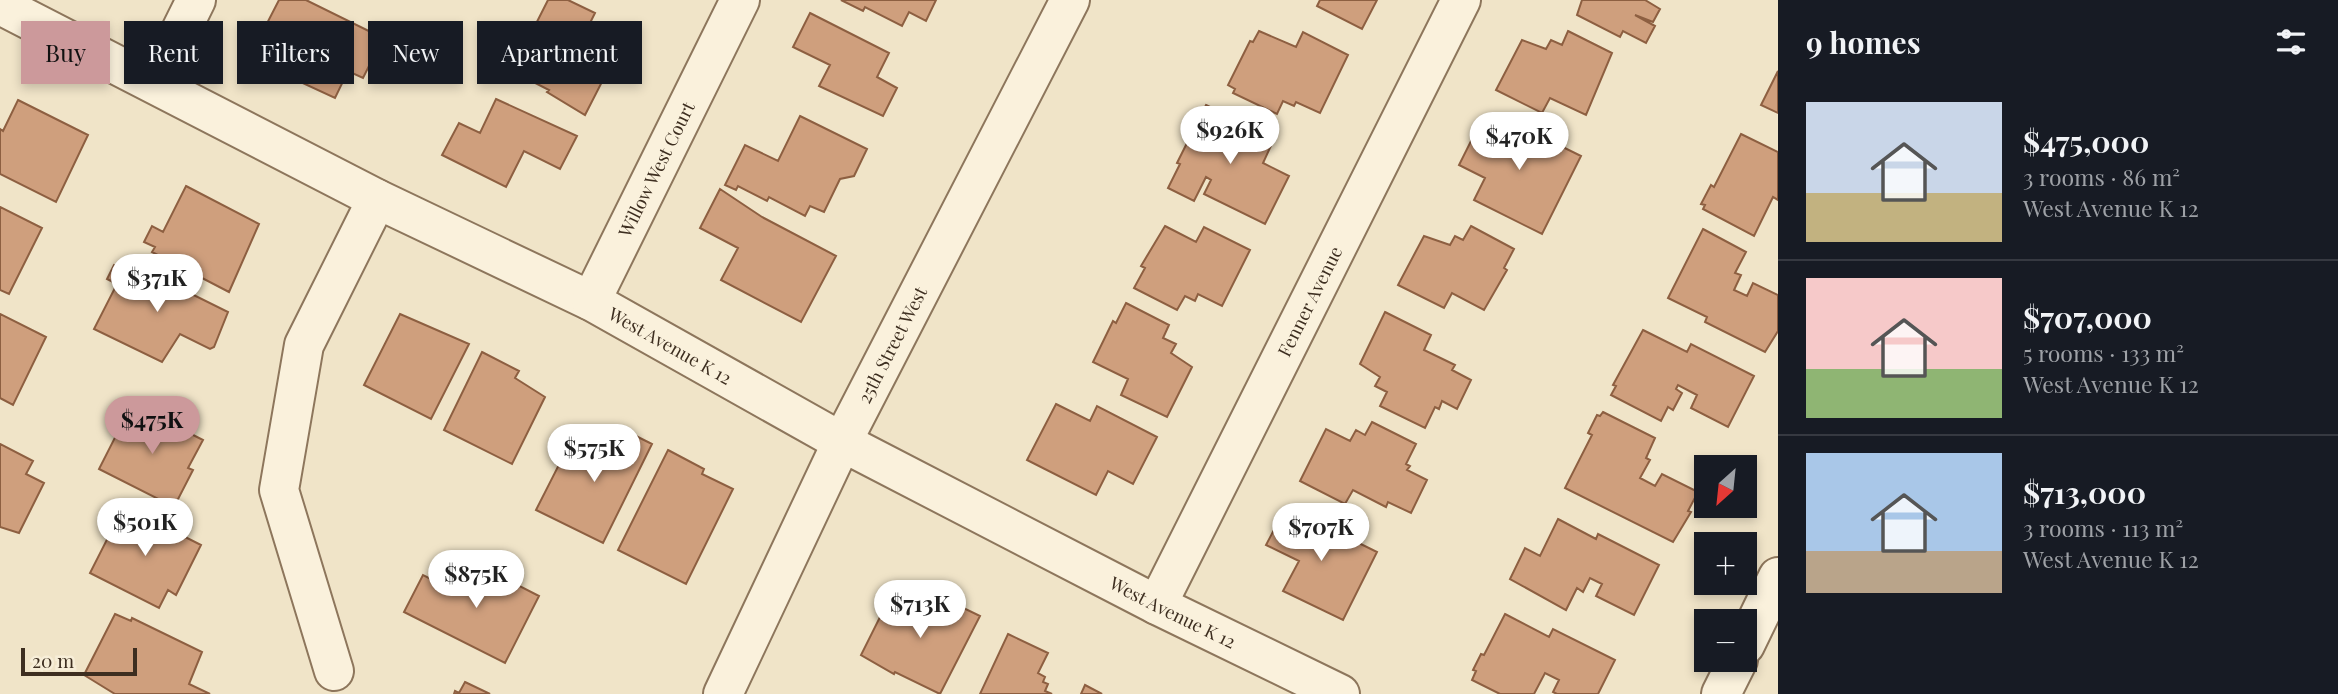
<!DOCTYPE html>
<meta charset="utf-8">
<style>
:root{--surface:#171b24;--page:#242831;--text:#f1f3f6;--muted:#9ea1a6;--line:#363941;--accent:#cc999b}
body{margin:0;font-family:"Playfair Display",serif;background:var(--page);color:var(--text);height:100vh;display:flex;flex-direction:column;font-size:26px;white-space:nowrap}
*{box-sizing:border-box;margin:0}
p{font-size:23px;color:var(--muted)}
.icon{flex:none;width:38px;height:38px;fill:none;stroke:currentColor;stroke-width:2;stroke-linecap:round;stroke-linejoin:round}
.map{position:relative;flex:1;overflow:hidden}
.sheet{display:flex;flex-direction:column;background:var(--surface);width:560px}
.sheet>*{flex:none}
.banner{position:absolute;left:21px;top:21px;width:665px;height:63px;display:flex;gap:14px}
.needle{width:46px;rotate:207deg}
.tools{position:absolute;left:1694px;top:455px;display:grid;gap:14px}
.tools a{display:grid;place-items:center;width:63px;height:63px;border-radius:0px;background:var(--surface);box-shadow:0 4px 10px #0003;font-size:35px}
.scale{position:absolute;left:21px;bottom:18px;width:116px;box-sizing:border-box;padding-left:7px;border:4px solid #3d2e20;border-top:0;font-size:19px;line-height:24px;white-space:nowrap;color:#3d2e20;-webkit-text-stroke:5px #f7eed8;paint-order:stroke}
.price{position:absolute;translate:-50% -60px;padding:0 16px;border-radius:24px;background:#fff;color:#222;font-size:23px;line-height:46px;filter:drop-shadow(0 2px 4px #0008)}
.price::after{content:'';position:absolute;left:50%;top:42px;width:21px;height:16px;margin-left:-10px;background:inherit;clip-path:polygon(0 0,100% 0,50% 100%)}
.price.on{background:var(--accent);color:#111}
ul{padding:0;list-style:none}
li{display:flex;align-items:center;gap:21px;height:175px;padding:0 28px}
li+li{border-top:2px solid var(--line)}
li span{display:grid;place-items:center;flex:none;width:196px;height:140px;border-radius:0px;color:#555}
li>.icon{margin-inline-start:auto}
span .icon{width:84px;height:84px;fill:#fffc;stroke-width:1}
li b{font-size:30px}
h2{display:flex;justify-content:space-between;align-items:center;height:84px;padding:0 28px;font-size:30px}
.tag{padding:0 24px;border-radius:0px;background:var(--surface);box-shadow:0 4px 10px #0003;font-size:24px;line-height:63px}
.tag.on{background:var(--accent);color:#111}
main{display:flex;flex:1;min-height:0}
.map>svg:first-child{display:block}
.building{fill:#cf9f7d;stroke:#8d5f41;stroke-width:2}
.lines{fill:none;stroke-linecap:round;stroke-linejoin:round}
.minor-casing{stroke:#8d765c;stroke-width:42}
.tertiary-casing{stroke:#8d765c;stroke-width:42}
.minor{stroke:#faf1dc;stroke-width:38}
.tertiary{stroke:#faf1dc;stroke-width:38}
.labels{text-anchor:middle;dominant-baseline:central;stroke-width:5;stroke-linejoin:round;paint-order:stroke}
.street-label{font-size:18px;fill:#3d2e20;stroke:#f7eed8}
</style>
<main>
<div class="map">
<svg width="1778" height="694" viewBox="0 0 1778 694">
<rect width="100%" height="100%" fill="#f0e4c8"/>
<path class="building" d="M 279,0 L 306,0 L 383,38 L 363,78 L 348,71 L 335,98 L 268,67 L 280,42 L 262,33 Z
M 548,0 L 568,0 L 595,13 L 572,59 L 605,76 L 585,115 L 547,92 L 549,90 L 512,71 Z
M 841,0 L 936,0 L 926,21 L 909,12 L 902,26 L 865,7 L 863,11 Z
M 1320,0 L 1377,0 L 1362,29 L 1317,6 Z
M 1582,0 L 1645,0 L 1660,9 L 1653,22 L 1635,15 L 1655,26 L 1646,43 L 1623,31 L 1620,37 L 1577,15 Z
M 810,13 L 889,53 L 877,77 L 897,88 L 883,116 L 819,86 L 830,65 L 793,47 Z
M 1259,31 L 1296,47 L 1303,32 L 1348,55 L 1320,113 L 1296,102 L 1294,106 L 1283,101 L 1277,114 L 1233,93 L 1235,89 L 1228,85 L 1250,41 L 1253,42 Z
M 1568,31 L 1612,53 L 1586,115 L 1550,98 L 1542,113 L 1496,90 L 1522,40 L 1546,49 L 1551,40 L 1562,45 Z
M 1778,71 L 1778,113 L 1761,105 Z
M 496,99 L 577,136 L 560,169 L 524,151 L 506,187 L 442,155 L 459,123 L 480,133 Z
M 18,100 L 88,135 L 56,202 L 0,174 L 0,129 L 3,131 Z
M 1206,105 L 1274,139 L 1263,163 L 1289,176 L 1265,224 L 1204,194 L 1211,180 L 1206,177 L 1194,201 L 1168,188 L 1180,164 L 1177,163 Z
M 800,116 L 867,149 L 854,176 L 840,179 L 824,212 L 810,206 L 805,216 L 769,197 L 767,201 L 738,186 L 736,190 L 725,185 L 745,145 L 778,161 Z
M 1483,117 L 1508,130 L 1512,122 L 1581,156 L 1542,234 L 1474,200 L 1485,178 L 1459,165 Z
M 1741,134 L 1778,152 L 1778,200 L 1773,197 L 1754,236 L 1703,209 L 1705,205 L 1701,204 L 1711,185 L 1714,187 Z
M 186,186 L 259,224 L 229,292 L 152,252 L 155,247 L 144,242 L 152,226 L 163,232 Z
M 720,189 L 762,217 L 836,256 L 801,322 L 721,280 L 738,248 L 700,228 Z
M 0,207 L 42,228 L 9,294 L 0,290 Z
M 1165,226 L 1196,242 L 1204,227 L 1250,250 L 1222,306 L 1198,294 L 1195,301 L 1185,296 L 1177,310 L 1134,288 L 1145,268 L 1141,266 Z
M 1471,226 L 1514,249 L 1504,268 L 1507,270 L 1484,310 L 1452,293 L 1444,308 L 1398,285 L 1424,236 L 1450,245 L 1455,236 L 1463,240 Z
M 1703,229 L 1746,252 L 1735,273 L 1741,275 L 1734,290 L 1747,296 L 1753,283 L 1778,295 L 1778,331 L 1765,352 L 1705,322 L 1707,317 L 1668,298 Z
M 127,262 L 228,312 L 214,347 L 210,349 L 180,334 L 162,362 L 94,329 L 117,284 L 107,279 L 114,265 L 123,269 Z
M 1126,303 L 1169,325 L 1163,338 L 1176,344 L 1171,353 L 1192,367 L 1167,417 L 1121,395 L 1128,379 L 1093,362 L 1113,321 L 1116,323 Z
M 1385,312 L 1431,335 L 1424,350 L 1455,365 L 1452,370 L 1471,380 L 1457,409 L 1442,401 L 1439,409 L 1435,407 L 1425,428 L 1380,406 L 1387,392 L 1375,386 L 1380,377 L 1360,364 Z
M 0,314 L 46,337 L 13,405 L 0,398 Z
M 400,314 L 469,344 L 431,419 L 364,385 Z
M 1643,330 L 1687,352 L 1691,344 L 1754,376 L 1728,427 L 1691,408 L 1697,395 L 1678,385 L 1676,389 L 1682,393 L 1673,410 L 1668,407 L 1661,421 L 1611,395 L 1616,386 L 1613,385 Z
M 482,352 L 519,371 L 515,378 L 545,397 L 512,464 L 444,430 Z
M 132,404 L 203,440 L 188,468 L 193,470 L 174,507 L 99,469 Z
M 1056,404 L 1090,421 L 1097,406 L 1157,437 L 1133,484 L 1108,471 L 1096,495 L 1027,460 Z
M 1603,412 L 1655,438 L 1646,458 L 1650,460 L 1640,478 L 1655,486 L 1662,474 L 1698,492 L 1688,511 L 1691,512 L 1673,542 L 1565,488 L 1592,435 L 1588,433 L 1597,415 L 1600,416 Z
M 1372,422 L 1416,444 L 1406,464 L 1410,466 L 1407,470 L 1427,480 L 1411,513 L 1388,502 L 1386,507 L 1353,490 L 1345,504 L 1300,481 L 1326,429 L 1350,441 L 1356,430 L 1365,435 Z
M 616,426 L 652,444 L 603,543 L 536,510 L 571,441 L 602,456 Z
M 0,444 L 33,461 L 26,474 L 44,483 L 19,533 L 0,527 Z
M 668,450 L 704,469 L 702,474 L 733,489 L 686,584 L 618,550 Z
M 124,506 L 201,545 L 176,595 L 168,590 L 159,608 L 90,573 Z
M 1286,507 L 1377,552 L 1343,620 L 1283,591 L 1299,561 L 1266,545 Z
M 1558,519 L 1596,539 L 1598,534 L 1659,565 L 1634,615 L 1596,596 L 1602,584 L 1590,578 L 1583,592 L 1577,588 L 1566,610 L 1510,579 L 1525,548 L 1540,556 Z
M 469,560 L 539,596 L 505,663 L 404,612 L 423,575 L 453,590 Z
M 893,591 L 934,611 L 941,597 L 980,616 L 940,694 L 895,672 L 894,674 L 861,655 Z
M 115,614 L 131,621 L 132,618 L 202,652 L 189,684 L 210,694 L 115,694 L 84,675 Z
M 1505,614 L 1549,637 L 1553,629 L 1615,660 L 1598,694 L 1557,694 L 1553,692 L 1559,680 L 1545,673 L 1534,694 L 1500,694 L 1472,680 L 1476,671 L 1473,670 L 1481,654 L 1484,655 Z
M 1008,634 L 1048,653 L 1038,673 L 1045,677 L 1043,682 L 1048,684 L 1045,691 L 1052,694 L 980,694 Z
M 465,682 L 490,694 L 454,694 L 455,691 L 459,693 Z
M 1085,685 L 1102,694 L 1081,694 Z"/>
<g class="lines">
<defs>
<g id="minor">
<path id="s1" d="M 0,5 L 377,199 L 591,301 L 842,442 L 1157,605 L 1340,694"/>
<path d="M 155,83 L 196,0"/>
<path id="s2" d="M 591,301 L 740,0"/>
<path id="s3" d="M 1157,605 L 1461,0"/>
<path d="M 1745,645 L 1778,577"/>
<path d="M 334,671 L 279,490 L 304,345 L 377,199"/>
<path d="M 1721,694 L 1738,660"/>
</g>
<g id="tertiary">
<path id="s4" d="M 723,694 L 842,442 L 1070,0"/>
</g>
</defs>
<use href="#minor" class="minor-casing"/>
<use href="#tertiary" class="tertiary-casing"/>
<use href="#minor" class="minor"/>
<use href="#tertiary" class="tertiary"/>
</g>
<g class="labels">
<g class="street-label">
<text stroke="none"><textPath href="#s2" startOffset="147">Willow West Court</textPath></text>
<text stroke="none"><textPath href="#s3" startOffset="340">Fenner Avenue</textPath></text>
<text stroke="none"><textPath href="#s4" startOffset="388">25th Street West</textPath></text>
<text stroke="none"><textPath href="#s1" startOffset="752">West Avenue K 12</textPath></text>
<text stroke="none"><textPath href="#s1" startOffset="1321">West Avenue K 12</textPath></text>
</g>
</g>
</svg>
<div class="tools">
<a><svg class="needle" viewBox="-14 -14 28 28"><path d="M0-13l5 13h-10z" fill="#e53935"/><path d="M0 13l5-13h-10z" fill="#9ea1a6"/></svg></a>
<a>+</a>
<a>−</a>
</div>
<div class="scale">20 m</div>
<b class="price" style="left:1230px;top:166px">$926K</b>
<b class="price" style="left:1519px;top:172px">$470K</b>
<b class="price" style="left:157px;top:314px">$371K</b>
<b class="price on" style="left:152px;top:456px">$475K</b>
<b class="price" style="left:594px;top:484px">$575K</b>
<b class="price" style="left:145px;top:558px">$501K</b>
<b class="price" style="left:1321px;top:563px">$707K</b>
<b class="price" style="left:476px;top:610px">$875K</b>
<b class="price" style="left:920px;top:640px">$713K</b>
<div class="banner">
<a class="tag on">Buy</a>
<a class="tag">Rent</a>
<a class="tag">Filters</a>
<a class="tag">New</a>
<a class="tag">Apartment</a>
</div>
</div>
<section class="sheet">
<h2>9 homes<svg class="icon" aria-label="filters" viewBox="0 0 24 24"><path d="M4 7h16M4 17h16"/><circle cx="9" cy="7" r="2"/><circle cx="15" cy="17" r="2"/></svg></h2>
<ul>
<li><span style="background:linear-gradient(#c9d6e8 65%,#c2b280 0)"><svg class="icon" aria-label="home" viewBox="0 0 24 24"><path d="M3 11l9-7 9 7M6 9v11h12V9"/></svg></span><div><b>$475,000</b><p>3 rooms · 86 m²</p><p>West Avenue K 12</p></div></li>
<li><span style="background:linear-gradient(#f6c9c9 65%,#8fb573 0)"><svg class="icon" aria-label="home" viewBox="0 0 24 24"><path d="M3 11l9-7 9 7M6 9v11h12V9"/></svg></span><div><b>$707,000</b><p>5 rooms · 133 m²</p><p>West Avenue K 12</p></div></li>
<li><span style="background:linear-gradient(#a9c7e8 70%,#b9a48a 0)"><svg class="icon" aria-label="home" viewBox="0 0 24 24"><path d="M3 11l9-7 9 7M6 9v11h12V9"/></svg></span><div><b>$713,000</b><p>3 rooms · 113 m²</p><p>West Avenue K 12</p></div></li>
</ul>
</section>
</main>
